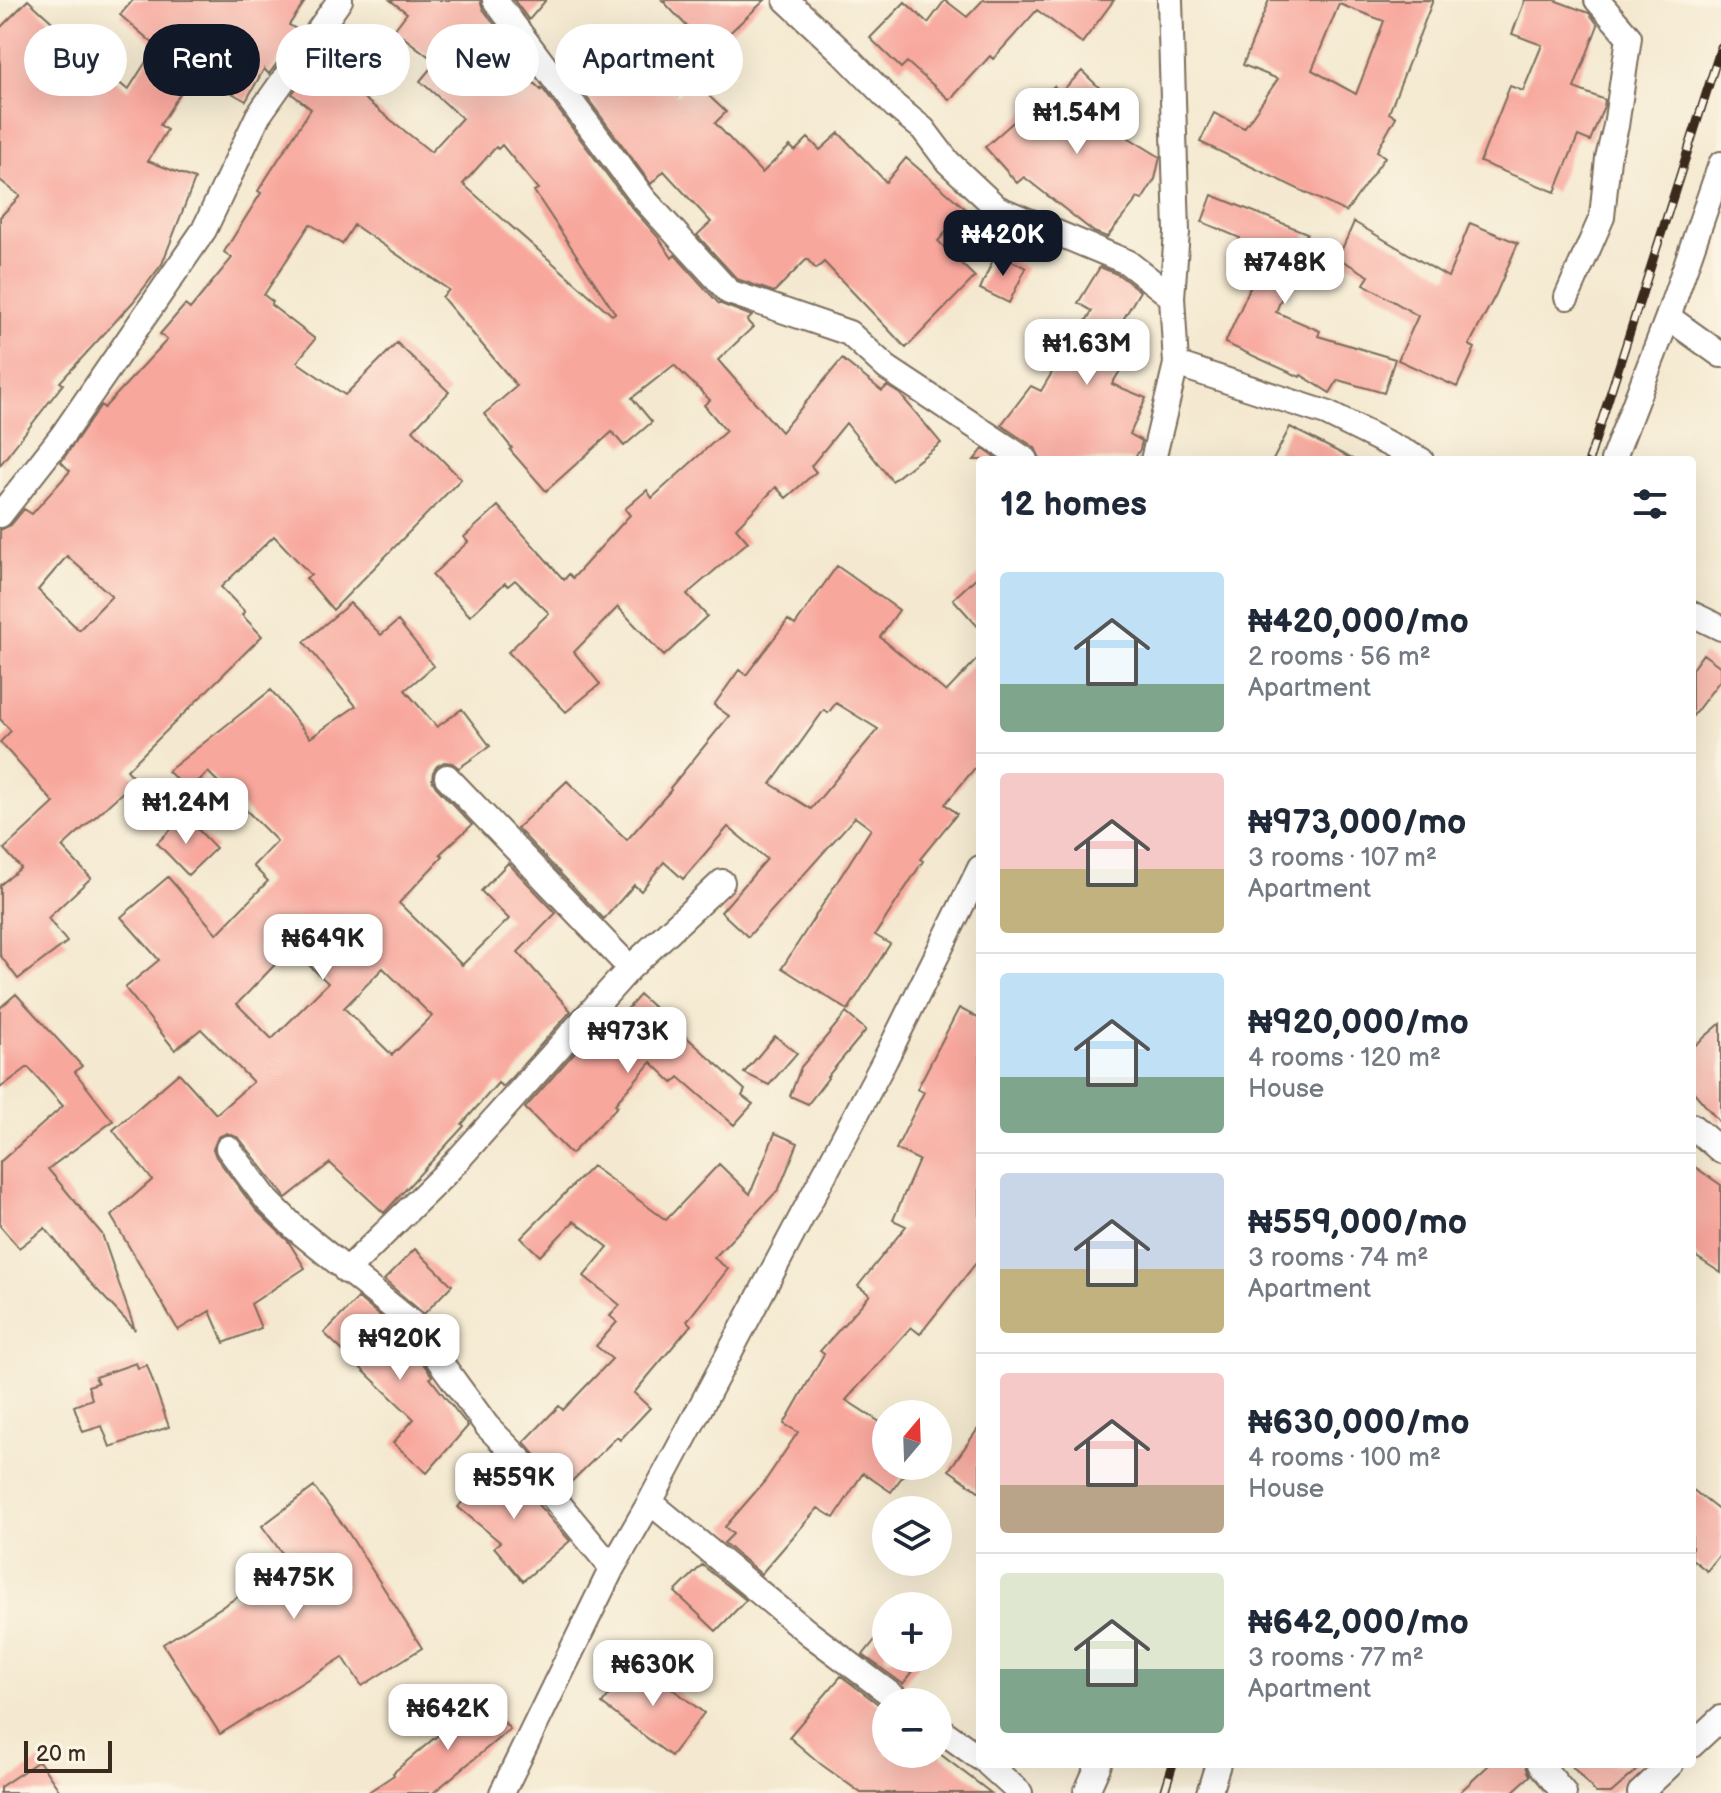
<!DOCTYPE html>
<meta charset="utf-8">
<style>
:root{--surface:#fff;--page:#f2f2f3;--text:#1f2937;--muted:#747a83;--line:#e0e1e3;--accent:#111827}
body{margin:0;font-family:"Balsamiq Sans",sans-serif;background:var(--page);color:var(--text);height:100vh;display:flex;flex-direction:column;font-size:30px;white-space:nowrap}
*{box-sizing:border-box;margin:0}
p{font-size:26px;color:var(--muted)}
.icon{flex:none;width:44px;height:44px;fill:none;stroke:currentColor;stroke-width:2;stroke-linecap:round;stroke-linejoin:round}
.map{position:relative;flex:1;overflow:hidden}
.sheet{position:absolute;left:976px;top:456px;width:720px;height:1312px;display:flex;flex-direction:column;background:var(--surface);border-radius:8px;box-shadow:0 8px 32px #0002}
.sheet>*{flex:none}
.banner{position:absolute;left:24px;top:24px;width:760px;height:72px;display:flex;gap:16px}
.needle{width:52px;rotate:19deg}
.controls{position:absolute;left:872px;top:1400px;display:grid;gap:16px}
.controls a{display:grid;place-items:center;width:80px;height:80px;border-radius:50%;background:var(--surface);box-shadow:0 8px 32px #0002;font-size:40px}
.scale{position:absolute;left:24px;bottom:20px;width:88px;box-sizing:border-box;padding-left:8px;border:4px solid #3b2a1e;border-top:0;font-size:22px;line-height:28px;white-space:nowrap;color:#3b2a1e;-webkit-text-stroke:6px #fcf5e5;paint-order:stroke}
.price{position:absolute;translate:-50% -68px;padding:0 18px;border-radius:16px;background:#fff;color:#222;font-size:26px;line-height:52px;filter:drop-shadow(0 2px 4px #0008)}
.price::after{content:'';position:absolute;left:50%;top:48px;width:24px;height:18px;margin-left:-12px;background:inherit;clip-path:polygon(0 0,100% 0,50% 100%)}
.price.current{background:var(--accent);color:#fff}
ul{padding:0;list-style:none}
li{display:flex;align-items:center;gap:24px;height:200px;padding:0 24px}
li+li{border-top:2px solid var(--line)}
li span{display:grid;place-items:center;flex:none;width:224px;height:160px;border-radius:8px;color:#555}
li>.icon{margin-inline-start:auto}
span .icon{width:96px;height:96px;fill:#fffc;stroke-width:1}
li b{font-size:34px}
h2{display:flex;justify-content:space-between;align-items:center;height:96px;padding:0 24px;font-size:34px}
.chip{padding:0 28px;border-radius:36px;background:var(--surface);box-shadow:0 8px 32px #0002;font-size:28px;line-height:72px}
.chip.current{background:var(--accent);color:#fff}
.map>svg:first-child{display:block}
.building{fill:#f8a79d;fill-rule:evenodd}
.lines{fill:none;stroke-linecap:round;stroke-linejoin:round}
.street-casing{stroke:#7c6d5c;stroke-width:28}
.street{stroke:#fff;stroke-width:24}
.rail-casing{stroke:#3b2a1e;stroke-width:9}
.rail{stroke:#fcf5e5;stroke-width:6;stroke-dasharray:18;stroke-linecap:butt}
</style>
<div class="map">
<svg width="1721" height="1793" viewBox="0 0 1721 1793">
<rect width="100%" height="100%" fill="#fcf5e5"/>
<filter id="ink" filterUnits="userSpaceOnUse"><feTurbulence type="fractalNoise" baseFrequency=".0125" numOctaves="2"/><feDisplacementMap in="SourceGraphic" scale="16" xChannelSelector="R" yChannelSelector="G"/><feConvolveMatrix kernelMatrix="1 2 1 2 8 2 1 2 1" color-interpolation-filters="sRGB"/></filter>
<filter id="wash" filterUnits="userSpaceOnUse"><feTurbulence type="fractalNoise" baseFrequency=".006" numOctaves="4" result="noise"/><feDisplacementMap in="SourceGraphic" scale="32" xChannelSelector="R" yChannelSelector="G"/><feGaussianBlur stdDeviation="1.8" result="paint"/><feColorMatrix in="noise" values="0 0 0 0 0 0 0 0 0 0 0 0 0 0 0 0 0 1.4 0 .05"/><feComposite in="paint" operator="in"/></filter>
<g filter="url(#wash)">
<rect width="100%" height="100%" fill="#f4e9d0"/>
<g id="blocks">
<path class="building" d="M 28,0 L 63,32 L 61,35 L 128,90 L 156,46 L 120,15 L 133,0 L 306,0 L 289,25 L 300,31 L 269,74 L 264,69 L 246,101 L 194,72 L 160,125 L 167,130 L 148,161 L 195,179 L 162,264 L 133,302 L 60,382 L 63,384 L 0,465 L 0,217 L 20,196 L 0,180 L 0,28 Z
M 390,0 L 480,0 L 483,9 L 509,44 L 502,52 L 541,90 L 542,88 L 632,208 L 658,237 L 672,258 L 675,255 L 718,303 L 752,316 L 747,321 L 753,327 L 718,360 L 781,432 L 842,359 L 882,391 L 887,386 L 900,394 L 941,443 L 892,481 L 846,423 L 811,466 L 816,472 L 786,498 L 776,487 L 736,528 L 748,542 L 687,594 L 707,616 L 664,656 L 618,607 L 574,652 L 600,684 L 566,712 L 508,652 L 549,613 L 515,580 L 508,586 L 505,583 L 470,616 L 432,575 L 468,542 L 464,537 L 498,506 L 564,580 L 569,574 L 573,578 L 630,515 L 625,509 L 647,490 L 652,498 L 726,431 L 704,405 L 710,400 L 674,365 L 632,398 L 652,422 L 624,446 L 612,432 L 546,491 L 510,450 L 512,448 L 484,414 L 517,386 L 442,297 L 449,290 L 354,225 L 342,244 L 310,224 L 264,295 L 273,302 L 271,305 L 315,339 L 297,362 L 345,395 L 397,343 L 449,392 L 413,430 L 461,479 L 333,610 L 306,578 L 311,575 L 274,536 L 221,587 L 245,612 L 242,615 L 262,636 L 127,770 L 136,780 L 62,847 L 91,878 L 48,918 L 67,942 L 18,979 L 0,955 L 0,885 L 21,868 L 4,849 L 54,803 L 0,742 L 11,731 L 0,719 L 0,530 L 11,525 L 24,509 L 32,514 L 70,471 L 61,462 L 101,405 L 104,408 L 167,340 L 160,334 L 185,305 L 190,309 L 232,258 L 224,252 L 261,193 L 258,191 L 311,109 L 292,94 L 326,46 L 330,49 L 344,30 L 376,54 L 351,88 L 431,152 L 462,118 L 420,81 L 436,62 L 394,30 L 407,13 ZM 502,145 L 538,189 L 534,191 L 615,313 L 612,315 L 463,184 L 496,147 L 498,149 ZM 67,556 L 112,596 L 79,630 L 38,590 Z
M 514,0 L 546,0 L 529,20 Z
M 662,0 L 765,0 L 710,51 Z
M 945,0 L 967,17 L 983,0 L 1114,0 L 1082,43 L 1037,10 L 993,59 L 990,56 L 950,100 L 907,62 L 901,68 L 870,38 L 905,2 L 928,23 Z
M 1269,0 L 1433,0 L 1389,113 L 1396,117 L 1377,151 L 1385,157 L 1346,212 L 1200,142 L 1214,113 L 1244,128 L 1278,79 L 1243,65 ZM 1339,4 L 1384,21 L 1356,94 L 1312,70 Z
M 1525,0 L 1554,0 L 1589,13 L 1598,25 L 1574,88 L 1605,100 L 1604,106 L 1590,141 L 1578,136 L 1555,192 L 1480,162 L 1510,86 L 1523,91 L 1542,45 L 1512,34 Z
M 594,31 L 640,71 L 647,64 L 678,96 L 690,78 L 726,112 L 715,123 L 762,173 L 790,146 L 795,151 L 808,138 L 820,150 L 839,133 L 886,182 L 906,158 L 966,209 L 938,241 L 975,277 L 906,348 L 824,262 L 816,269 L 807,259 L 774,292 L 737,279 L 697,235 L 711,222 L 664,171 L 651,184 L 563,65 Z
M 1082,71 L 1112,100 L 1095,117 L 1160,157 L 1155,179 L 1142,200 L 1138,198 L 1107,237 L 1094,232 L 1024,177 L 1017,183 L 985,147 L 1054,86 L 1061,92 Z
M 1212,195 L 1307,233 L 1276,312 L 1320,331 L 1318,336 L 1395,359 L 1384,393 L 1338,380 L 1330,393 L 1301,375 L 1300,377 L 1225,343 L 1254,279 L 1228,268 L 1240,238 L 1202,222 Z
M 1354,222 L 1448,277 L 1470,223 L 1518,243 L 1496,294 L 1469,345 L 1475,348 L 1457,387 L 1398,360 L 1418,316 L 1364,284 L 1369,276 L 1338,258 Z
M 996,253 L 1026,268 L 1009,303 L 980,289 Z
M 1100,267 L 1119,275 L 1140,291 L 1117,330 L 1137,342 L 1112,384 L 1146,398 L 1130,434 L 1142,441 L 1140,449 L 1134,460 L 1041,460 L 1035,448 L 1001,425 L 1031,386 L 1041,391 L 1063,354 L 1066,355 L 1092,311 L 1078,303 Z
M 1290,427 L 1354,460 L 1273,460 Z
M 983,449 L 999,460 L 974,460 Z
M 837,566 L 899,610 L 880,637 L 946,692 L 980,656 L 980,762 L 945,804 L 957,814 L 920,859 L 923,861 L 875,935 L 890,944 L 848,1010 L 782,968 L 871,829 L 855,817 L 748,937 L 721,912 L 767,859 L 728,827 L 683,879 L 664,862 L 641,891 L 634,885 L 604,919 L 517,828 L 567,781 L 627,840 L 671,790 L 670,788 L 729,716 L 714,705 L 739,670 L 746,675 L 788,620 L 795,625 ZM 836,703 L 878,729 L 811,809 L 771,784 L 824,710 L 828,713 Z
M 980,574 L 980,629 L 953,599 Z
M 350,603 L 381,635 L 398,621 L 434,666 L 405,690 L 437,727 L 462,709 L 490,746 L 459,768 L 452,763 L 444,762 L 437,766 L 433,772 L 432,780 L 436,787 L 472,825 L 440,854 L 443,856 L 399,903 L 462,965 L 509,919 L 481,891 L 508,863 L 556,913 L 518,952 L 571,1011 L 503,1087 L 498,1083 L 462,1124 L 464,1126 L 384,1213 L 330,1163 L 286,1198 L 239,1138 L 227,1133 L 218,1137 L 213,1149 L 216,1157 L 256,1210 L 288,1241 L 305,1268 L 251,1304 L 261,1328 L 224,1343 L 210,1311 L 178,1330 L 111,1216 L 152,1180 L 113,1130 L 179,1073 L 216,1114 L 253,1082 L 201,1029 L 175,1050 L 125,988 L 159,960 L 121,917 L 168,877 L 217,934 L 268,881 L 253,866 L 277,841 L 208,772 L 188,791 L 168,771 L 271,690 L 310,738 L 356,706 L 304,642 ZM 291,948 L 328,983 L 272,1039 L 237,1004 ZM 383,968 L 432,1016 L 392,1055 L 344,1008 Z
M 1703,654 L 1721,667 L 1721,679 L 1692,717 L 1692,669 Z
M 185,816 L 216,848 L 188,875 L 157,843 Z
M 16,994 L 82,1066 L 75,1072 L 113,1121 L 48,1169 L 102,1234 L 135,1330 L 87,1279 L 45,1228 L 19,1248 L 0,1226 L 0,1162 L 63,1106 L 28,1067 L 0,1088 L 0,1008 Z
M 640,995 L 745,1090 L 742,1096 L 753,1104 L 734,1125 L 679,1077 L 673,1083 L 651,1062 L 615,1104 L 618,1106 L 571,1154 L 525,1108 L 598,1026 L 606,1033 Z
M 959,1008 L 980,1019 L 980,1258 L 920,1334 L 911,1327 L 846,1400 L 886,1426 L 886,1466 L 910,1466 L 891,1492 L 863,1473 L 834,1518 L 818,1508 L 761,1574 L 724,1543 L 733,1534 L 725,1527 L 765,1481 L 798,1432 L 784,1424 L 824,1354 L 820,1351 L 870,1295 L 858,1286 L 906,1226 L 893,1220 L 919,1160 L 896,1149 L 924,1092 L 917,1089 Z
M 846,1013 L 866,1030 L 827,1077 L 828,1078 L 808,1104 L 790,1096 L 801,1067 Z
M 1721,1023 L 1721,1124 L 1692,1090 L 1692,1048 Z
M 775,1036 L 797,1053 L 769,1085 L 744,1073 Z
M 775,1133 L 798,1143 L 779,1189 L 714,1258 L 728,1269 L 687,1321 L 691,1325 L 634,1393 L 650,1408 L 620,1440 L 617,1437 L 565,1488 L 524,1442 L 559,1406 L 563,1410 L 612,1359 L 596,1346 L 617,1322 L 610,1316 L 620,1305 L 584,1276 L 608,1247 L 574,1221 L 540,1256 L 521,1238 L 592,1166 L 666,1220 L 719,1164 L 750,1194 Z
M 1692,1165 L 1721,1185 L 1721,1273 L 1692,1254 Z
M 415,1249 L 452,1285 L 424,1314 L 384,1280 Z
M 358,1298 L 400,1332 L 432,1376 L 430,1378 L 468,1426 L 427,1473 L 393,1443 L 414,1419 L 324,1333 Z
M 136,1363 L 138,1368 L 147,1365 L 169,1427 L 110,1447 L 102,1426 L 83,1432 L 74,1406 L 92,1399 L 88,1386 L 98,1383 L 95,1377 Z
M 980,1426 L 980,1492 L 949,1470 Z
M 498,1459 L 570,1541 L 523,1581 L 494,1547 L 500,1542 L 458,1507 Z
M 314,1487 L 346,1529 L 422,1648 L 362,1686 L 343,1657 L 220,1734 L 163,1644 L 290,1564 L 262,1526 Z
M 1692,1489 L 1721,1512 L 1721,1553 L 1707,1571 L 1692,1559 Z
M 702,1565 L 746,1600 L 716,1631 L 675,1592 Z
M 886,1626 L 886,1658 L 924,1658 L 903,1684 L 863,1655 Z
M 635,1660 L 704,1713 L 671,1756 L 602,1704 Z
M 841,1676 L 886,1710 L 886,1754 L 940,1754 L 991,1793 L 861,1793 L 822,1765 L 789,1737 Z
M 483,1697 L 510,1729 L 433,1793 L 367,1793 L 394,1775 L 393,1773 Z
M 39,1761 L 61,1793 L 0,1793 L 0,1787 Z
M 1490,1764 L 1525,1764 L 1530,1776 L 1511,1793 L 1459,1793 Z
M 1570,1764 L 1644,1764 L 1611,1793 L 1596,1793 Z"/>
</g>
</g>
<g filter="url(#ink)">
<use href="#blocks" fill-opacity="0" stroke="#7c6d5c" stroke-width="2"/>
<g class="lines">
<defs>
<path id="street" d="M 495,0 L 644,199 L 729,292 L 849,333 L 887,368 L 1026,460
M 786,0 L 842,52 L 895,106 L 923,129 L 948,162 L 997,208 L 1127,262 L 1172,297
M 1567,297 L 1602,217 L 1608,158 L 1616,126 L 1629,37 L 1597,0
M 1668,317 L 1721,355
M 1176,364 L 1326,413 L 1421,460
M 1153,460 L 1176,364 L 1172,297 L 1177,232 L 1170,0
M 1613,460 L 1668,317 L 1721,164
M 0,515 L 62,436 L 204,230 L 258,116 L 340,0
M 1692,614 L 1721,628
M 447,777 L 630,968
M 1692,1126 L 1721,1151
M 228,1148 L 267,1200 L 295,1228 L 411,1322 L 487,1426 L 534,1474 L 612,1568
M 346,1271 L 446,1173 L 630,968 L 722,882
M 650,1502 L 810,1634 L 901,1702
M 938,1728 L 980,1758
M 1692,1745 L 1721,1718
M 988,1764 L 1020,1793
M 1540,1764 L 1564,1793
M 502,1793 L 612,1568 L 650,1502 L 885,1060 L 980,868
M 1086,1793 L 1099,1764
M 1209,1793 L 1218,1764
M 1640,1793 L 1671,1764"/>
</defs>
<use href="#street" class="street-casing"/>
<use href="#street" class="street"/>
<defs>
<path id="rail" d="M 1589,460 L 1721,47
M 1164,1793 L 1173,1764"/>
</defs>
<use href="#rail" class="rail-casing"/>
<use href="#rail" class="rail"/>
</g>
</g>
</svg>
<div class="controls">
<a><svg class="needle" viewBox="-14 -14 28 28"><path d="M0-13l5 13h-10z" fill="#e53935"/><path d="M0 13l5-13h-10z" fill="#747a83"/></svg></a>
<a><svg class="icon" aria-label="layers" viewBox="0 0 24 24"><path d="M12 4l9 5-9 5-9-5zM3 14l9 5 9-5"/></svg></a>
<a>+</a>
<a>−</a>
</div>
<div class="scale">20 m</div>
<b class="price" style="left:1077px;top:156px">₦1.54M</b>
<b class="price current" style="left:1003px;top:278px">₦420K</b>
<b class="price" style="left:1285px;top:306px">₦748K</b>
<b class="price" style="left:1087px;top:387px">₦1.63M</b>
<b class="price" style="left:186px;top:846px">₦1.24M</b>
<b class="price" style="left:323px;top:982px">₦649K</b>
<b class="price" style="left:628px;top:1075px">₦973K</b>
<b class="price" style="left:400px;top:1382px">₦920K</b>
<b class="price" style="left:514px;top:1521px">₦559K</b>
<b class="price" style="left:294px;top:1621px">₦475K</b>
<b class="price" style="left:653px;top:1708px">₦630K</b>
<b class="price" style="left:448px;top:1752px">₦642K</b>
<div class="banner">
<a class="chip">Buy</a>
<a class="chip current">Rent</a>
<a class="chip">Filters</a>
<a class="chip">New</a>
<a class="chip">Apartment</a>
</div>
<section class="sheet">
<h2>12 homes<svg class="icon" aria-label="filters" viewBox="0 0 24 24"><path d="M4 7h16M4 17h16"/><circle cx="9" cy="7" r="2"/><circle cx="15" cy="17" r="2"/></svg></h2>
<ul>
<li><span style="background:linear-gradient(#bfe0f5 70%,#7fa58c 0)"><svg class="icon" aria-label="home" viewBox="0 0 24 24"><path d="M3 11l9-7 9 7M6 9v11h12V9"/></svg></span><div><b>₦420,000/mo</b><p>2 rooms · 56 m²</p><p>Apartment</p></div></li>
<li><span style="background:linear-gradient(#f6c9c9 60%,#c2b280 0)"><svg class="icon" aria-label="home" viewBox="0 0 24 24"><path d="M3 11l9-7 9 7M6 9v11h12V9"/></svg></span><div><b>₦973,000/mo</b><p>3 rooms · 107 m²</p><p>Apartment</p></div></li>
<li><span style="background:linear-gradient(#bfe0f5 65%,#7fa58c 0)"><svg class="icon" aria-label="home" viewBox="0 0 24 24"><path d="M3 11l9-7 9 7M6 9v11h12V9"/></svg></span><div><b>₦920,000/mo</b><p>4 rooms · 120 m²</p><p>House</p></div></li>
<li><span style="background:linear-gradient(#c9d6e8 60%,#c2b280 0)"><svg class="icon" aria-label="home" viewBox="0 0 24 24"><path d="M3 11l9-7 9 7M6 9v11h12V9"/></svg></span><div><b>₦559,000/mo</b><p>3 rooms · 74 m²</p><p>Apartment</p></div></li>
<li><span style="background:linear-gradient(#f6c9c9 70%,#b9a48a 0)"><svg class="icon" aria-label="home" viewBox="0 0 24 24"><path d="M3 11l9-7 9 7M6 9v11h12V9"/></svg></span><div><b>₦630,000/mo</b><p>4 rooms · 100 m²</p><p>House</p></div></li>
<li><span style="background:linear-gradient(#dfe7d0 60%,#7fa58c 0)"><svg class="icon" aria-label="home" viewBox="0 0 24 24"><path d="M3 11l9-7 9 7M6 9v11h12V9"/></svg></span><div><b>₦642,000/mo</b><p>3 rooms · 77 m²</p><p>Apartment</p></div></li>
</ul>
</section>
</div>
